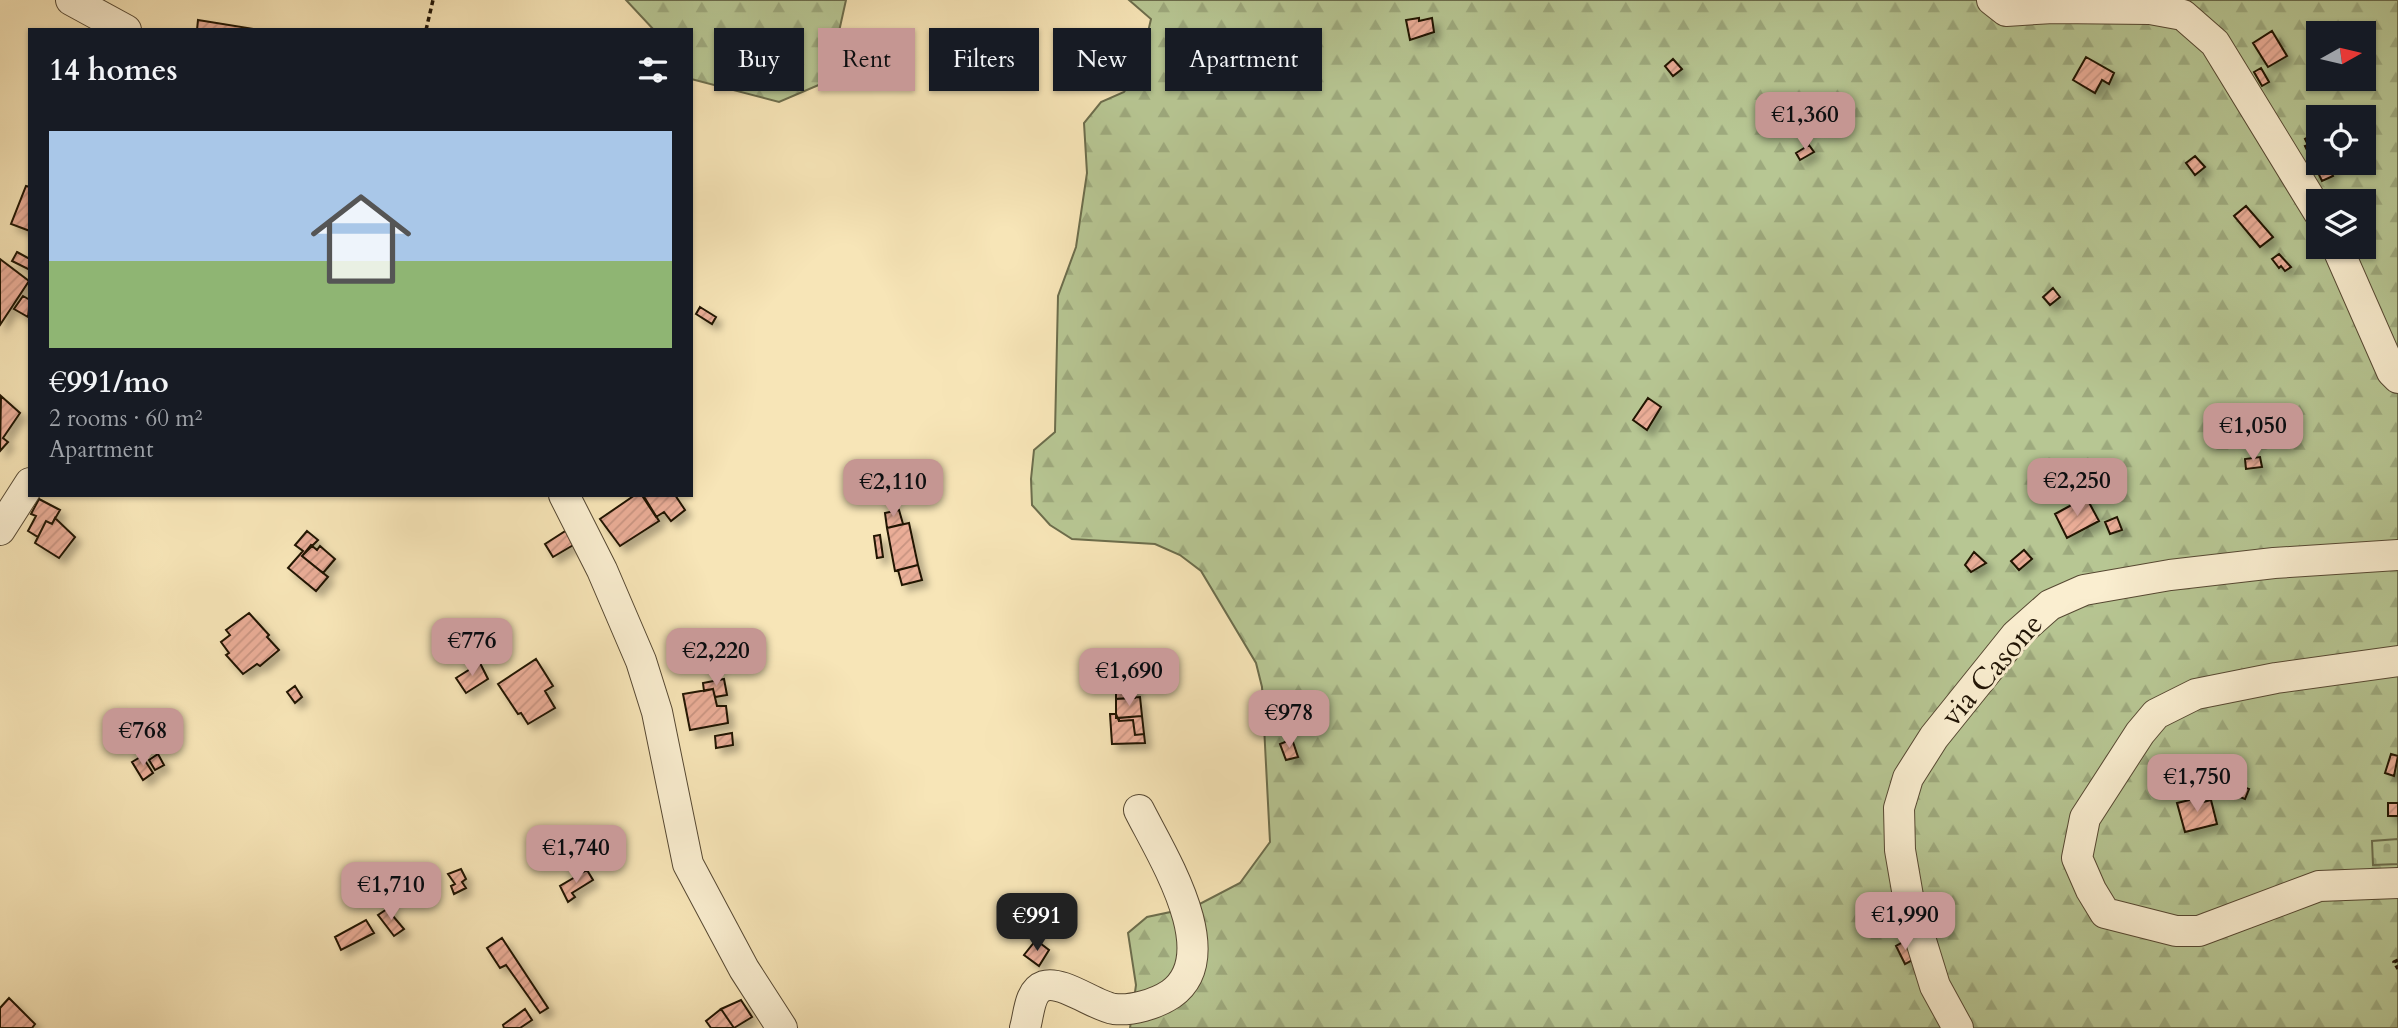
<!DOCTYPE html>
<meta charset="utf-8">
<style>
:root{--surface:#171b24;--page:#20242c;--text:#f1f3f6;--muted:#9ea1a6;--accent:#c59692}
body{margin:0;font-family:Cardo,serif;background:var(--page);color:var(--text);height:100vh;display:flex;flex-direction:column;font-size:26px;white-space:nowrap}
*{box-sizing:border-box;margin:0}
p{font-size:23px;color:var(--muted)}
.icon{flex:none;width:38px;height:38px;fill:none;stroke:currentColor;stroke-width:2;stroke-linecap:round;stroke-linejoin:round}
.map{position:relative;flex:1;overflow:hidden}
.sheet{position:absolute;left:28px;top:28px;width:665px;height:469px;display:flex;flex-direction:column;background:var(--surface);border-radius:0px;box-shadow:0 2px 5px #0004}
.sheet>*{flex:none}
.top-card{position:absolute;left:714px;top:28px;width:665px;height:63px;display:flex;gap:14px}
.needle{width:46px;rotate:82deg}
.tools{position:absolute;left:2306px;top:21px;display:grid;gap:14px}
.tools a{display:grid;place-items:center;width:70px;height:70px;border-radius:0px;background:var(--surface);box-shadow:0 2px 5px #0004;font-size:35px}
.price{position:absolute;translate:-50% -60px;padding:0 16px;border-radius:14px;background:var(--accent);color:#111;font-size:23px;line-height:46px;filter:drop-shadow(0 2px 4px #0008)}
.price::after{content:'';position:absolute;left:50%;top:42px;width:21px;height:16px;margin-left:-10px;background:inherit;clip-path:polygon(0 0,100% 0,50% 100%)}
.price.active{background:#222;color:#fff}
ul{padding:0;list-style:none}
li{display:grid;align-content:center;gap:14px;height:371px;padding:0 21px}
li span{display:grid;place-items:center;height:217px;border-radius:0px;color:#555}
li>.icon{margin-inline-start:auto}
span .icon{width:126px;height:126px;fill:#fffc;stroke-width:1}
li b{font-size:30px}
h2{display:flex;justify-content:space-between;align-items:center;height:84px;padding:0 21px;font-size:30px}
.chip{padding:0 24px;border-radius:0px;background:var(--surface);box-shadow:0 2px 5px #0004;font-size:24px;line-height:63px}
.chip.active{background:var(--accent);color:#111}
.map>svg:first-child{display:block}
.forest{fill:url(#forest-firs);stroke:#6c6d4c;stroke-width:2;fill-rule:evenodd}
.cemetery{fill:url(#cemetery-stones);stroke:#6c6d4c;stroke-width:2}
.building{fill:url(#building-hatch);stroke:#201405;stroke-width:2;filter:url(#shadow)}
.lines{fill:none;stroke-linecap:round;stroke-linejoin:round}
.minor-casing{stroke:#564832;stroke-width:32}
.path{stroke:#201405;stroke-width:3.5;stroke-dasharray:5 3.5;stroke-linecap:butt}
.minor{stroke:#faeed0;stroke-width:30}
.labels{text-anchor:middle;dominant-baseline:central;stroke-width:6;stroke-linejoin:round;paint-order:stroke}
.street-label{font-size:30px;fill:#201405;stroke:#faeed0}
</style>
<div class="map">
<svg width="2398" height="1028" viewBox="0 0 2398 1028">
<defs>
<pattern id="forest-firs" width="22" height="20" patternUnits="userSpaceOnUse" patternTransform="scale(1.75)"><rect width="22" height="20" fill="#b7c693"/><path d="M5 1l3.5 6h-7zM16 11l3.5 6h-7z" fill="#9da97d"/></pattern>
<pattern id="cemetery-stones" width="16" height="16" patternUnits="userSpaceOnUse" patternTransform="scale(1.75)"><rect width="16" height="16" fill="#b7c693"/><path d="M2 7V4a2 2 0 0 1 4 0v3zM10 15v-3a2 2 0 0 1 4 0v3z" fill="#9da97d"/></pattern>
<pattern id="building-hatch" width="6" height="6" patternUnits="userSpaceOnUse" patternTransform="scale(1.75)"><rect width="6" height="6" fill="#eaad97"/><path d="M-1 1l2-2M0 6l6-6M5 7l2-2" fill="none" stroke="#c89481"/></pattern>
<filter id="shadow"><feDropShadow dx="6" dy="6" stdDeviation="3.5" flood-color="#0004"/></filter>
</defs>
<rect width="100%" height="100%" fill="#f7e5b7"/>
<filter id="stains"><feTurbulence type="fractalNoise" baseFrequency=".00286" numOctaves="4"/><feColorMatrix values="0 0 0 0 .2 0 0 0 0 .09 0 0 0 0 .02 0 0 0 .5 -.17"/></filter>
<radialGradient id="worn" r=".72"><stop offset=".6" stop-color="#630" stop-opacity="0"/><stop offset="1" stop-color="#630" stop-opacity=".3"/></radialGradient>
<path class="forest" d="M 626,0 L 846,0 L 828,81 L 779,102 L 691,79 L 691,30 L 654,30 Z
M 1129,0 L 2398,0 L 2398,1028 L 1130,1028 L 1136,985 L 1128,933 L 1147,917 L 1194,907 L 1240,883 L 1270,842 L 1262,687 L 1256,663 L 1201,571 L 1180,555 L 1155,544 L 1072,539 L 1050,525 L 1032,505 L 1031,479 L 1034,450 L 1055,432 L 1058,296 L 1076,247 L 1087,173 L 1084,123 L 1101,102 L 1124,92 L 1139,71 L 1151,19 ZM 2319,33 L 2364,33 L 2364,79 L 2319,79 ZM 2319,117 L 2364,117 L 2364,163 L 2319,163 ZM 2319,201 L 2364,201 L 2364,247 L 2319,247 Z"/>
<path class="cemetery" d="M 2398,839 L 2398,864 L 2373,865 L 2372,841 Z"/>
<path class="building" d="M 1419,18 L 1419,21 L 1432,18 L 1434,32 L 1410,40 L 1406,20 Z
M 198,20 L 254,29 L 254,30 L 197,30 Z
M 2272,31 L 2287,56 L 2268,67 L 2253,43 Z
M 2086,57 L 2114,73 L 2109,84 L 2102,80 L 2095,93 L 2073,80 Z
M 1673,59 L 1682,69 L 1673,76 L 1665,66 Z
M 2261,68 L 2269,82 L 2262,86 L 2254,72 Z
M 2312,135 L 2315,142 L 2307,147 L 2319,172 L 2329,167 L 2333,176 L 2322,181 L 2305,146 L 2308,145 L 2305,139 Z
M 2319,140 L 2319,163 L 2336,164 L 2319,172 L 2307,147 Z
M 1809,145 L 1814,152 L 1800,160 L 1796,153 Z
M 2195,156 L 2205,167 L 2195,175 L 2186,163 Z
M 26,186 L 30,187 L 30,231 L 11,224 Z
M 2246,206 L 2273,237 L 2260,247 L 2234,216 Z
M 17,252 L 30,259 L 30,270 L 12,261 Z
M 2279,254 L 2291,267 L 2285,271 L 2281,266 L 2279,268 L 2272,259 Z
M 0,259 L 29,281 L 0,325 Z
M 2053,288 L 2060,297 L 2050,305 L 2043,297 Z
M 23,296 L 30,300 L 28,317 L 14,309 Z
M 700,307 L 716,317 L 712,324 L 696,314 Z
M 1,396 L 20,413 L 3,438 L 8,442 L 0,451 Z
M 1648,398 L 1661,407 L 1647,430 L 1633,420 Z
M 2260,457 L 2262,467 L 2246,469 L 2245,459 Z
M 2083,490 L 2086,497 L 2073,505 L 2069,497 Z
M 635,495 L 643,495 L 659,521 L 620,546 L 600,519 Z
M 646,495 L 675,495 L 685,510 L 671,521 L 664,512 L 656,517 L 643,497 Z
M 2086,497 L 2099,521 L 2067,538 L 2055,514 Z
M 39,499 L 60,510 L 52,524 L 46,521 L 38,537 L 28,531 L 36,516 L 31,514 Z
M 899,510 L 903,524 L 887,528 L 885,513 Z
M 2117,517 L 2122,530 L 2110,534 L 2105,522 Z
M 55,518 L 75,537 L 59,558 L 35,543 L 46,521 L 52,524 Z
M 909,523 L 918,565 L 895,571 L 887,528 Z
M 567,530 L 575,544 L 553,557 L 545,544 Z
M 307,531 L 318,540 L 302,556 L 328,577 L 316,591 L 288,568 L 303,551 L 295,545 Z
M 880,535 L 883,557 L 877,558 L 874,536 Z
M 311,545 L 317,550 L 320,546 L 335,559 L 323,573 L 302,556 Z
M 2024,550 L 2032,559 L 2019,570 L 2011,561 Z
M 1974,552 L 1986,563 L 1971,572 L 1965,565 Z
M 918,565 L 922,580 L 902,585 L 898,570 Z
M 249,613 L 269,635 L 267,637 L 279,650 L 260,666 L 257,664 L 243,674 L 226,655 L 229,653 L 221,642 L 230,635 L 226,630 Z
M 536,659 L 553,686 L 545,691 L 555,708 L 528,724 L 521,713 L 518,714 L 498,684 Z
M 480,663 L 488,679 L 466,693 L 456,678 Z
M 724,679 L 727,695 L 715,697 L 713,689 L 704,691 L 703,683 Z
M 1134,679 L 1135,687 L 1116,688 L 1116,680 Z
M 295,686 L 302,697 L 295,703 L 287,692 Z
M 1135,687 L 1135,698 L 1116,699 L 1116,688 Z
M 713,689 L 717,706 L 726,706 L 728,723 L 690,730 L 683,694 Z
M 1140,697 L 1142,716 L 1116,718 L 1116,699 Z
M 1110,714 L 1116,714 L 1119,721 L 1133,720 L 1135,735 L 1144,734 L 1145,743 L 1112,744 Z
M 1142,716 L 1144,734 L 1135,735 L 1133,720 L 1119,721 L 1119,718 Z
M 732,733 L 733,745 L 716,748 L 715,736 Z
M 1292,739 L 1298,757 L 1286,760 L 1280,744 Z
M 158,754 L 164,765 L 155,770 L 149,760 Z
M 2391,754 L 2398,756 L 2394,776 L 2385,773 Z
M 142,756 L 153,773 L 143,780 L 132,762 Z
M 2233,783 L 2249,789 L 2245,799 L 2229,793 Z
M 2198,798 L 2199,803 L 2211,800 L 2217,824 L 2185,832 L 2177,803 Z
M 2388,803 L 2398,803 L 2398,816 L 2388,816 Z
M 461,869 L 466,879 L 462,882 L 466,888 L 454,894 L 451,886 L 455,884 L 448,874 Z
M 587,870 L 593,880 L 572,893 L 575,897 L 568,902 L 560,886 Z
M 387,909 L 404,929 L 394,936 L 378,915 Z
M 366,920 L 374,933 L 341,950 L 335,937 Z
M 502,938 L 548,1008 L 540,1013 L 506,965 L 500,968 L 487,948 Z
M 1036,940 L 1049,950 L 1039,966 L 1024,955 Z
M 1905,941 L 1914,959 L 1905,964 L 1896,946 Z
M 9,998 L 35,1024 L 32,1028 L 0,1028 L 0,1008 Z
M 741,1000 L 752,1017 L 734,1028 L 721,1009 Z
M 525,1009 L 532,1020 L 520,1028 L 504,1028 L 503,1025 Z
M 721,1009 L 734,1028 L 735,1028 L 711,1028 L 706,1021 Z"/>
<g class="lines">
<defs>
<path id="minor" d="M 71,0 L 126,30
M 1992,0 L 2006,11 L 2053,8 L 2150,9 L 2183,15 L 2215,43 L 2319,213
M 2337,247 L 2392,372 L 2398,378
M 564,495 L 602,570 L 641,661 L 657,712 L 688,864 L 744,969 L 782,1028
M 0,530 L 30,483
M 2398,661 L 2276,678 L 2196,694 L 2156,714 L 2140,733 L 2085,818 L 2077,858 L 2091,890 L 2105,913 L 2176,931 L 2199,931 L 2319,886 L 2398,883
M 1025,1028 C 1029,1015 1029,991 1044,986 C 1062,980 1095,1006 1114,1009 C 1132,1011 1156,1004 1171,994 C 1226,955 1161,854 1139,810
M 1958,1028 L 1935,986 L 1909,902 L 1900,850 L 1899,808 L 1908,778 L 1934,737 L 2016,635 L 2050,605 L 2084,590 L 2170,575 L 2274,563 L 2398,555"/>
</defs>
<use href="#minor" class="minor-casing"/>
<path class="path" d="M 426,30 L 433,0
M 2398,960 L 2394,962 L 2398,969"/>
<use href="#minor" class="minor"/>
</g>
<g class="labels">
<g class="street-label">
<text transform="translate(1992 670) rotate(-49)">via Casone</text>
</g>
</g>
<rect width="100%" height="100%" filter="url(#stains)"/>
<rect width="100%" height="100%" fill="url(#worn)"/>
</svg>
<div class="tools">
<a><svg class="needle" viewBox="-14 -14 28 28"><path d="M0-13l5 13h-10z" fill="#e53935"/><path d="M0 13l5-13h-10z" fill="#9ea1a6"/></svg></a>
<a><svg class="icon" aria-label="locate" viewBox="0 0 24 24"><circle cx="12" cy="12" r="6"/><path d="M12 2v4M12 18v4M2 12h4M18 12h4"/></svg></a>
<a><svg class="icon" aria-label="layers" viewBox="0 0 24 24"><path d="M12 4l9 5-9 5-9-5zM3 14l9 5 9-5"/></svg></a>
</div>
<b class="price" style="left:1805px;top:152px">€1,360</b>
<b class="price" style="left:2253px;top:463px">€1,050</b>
<b class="price" style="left:2077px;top:518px">€2,250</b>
<b class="price" style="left:893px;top:519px">€2,110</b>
<b class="price" style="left:472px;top:678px">€776</b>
<b class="price" style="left:716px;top:688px">€2,220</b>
<b class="price" style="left:1129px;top:708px">€1,690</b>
<b class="price" style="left:1289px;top:750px">€978</b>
<b class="price" style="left:143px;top:768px">€768</b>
<b class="price" style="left:2197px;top:814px">€1,750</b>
<b class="price" style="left:576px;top:885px">€1,740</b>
<b class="price" style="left:391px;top:922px">€1,710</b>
<b class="price" style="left:1905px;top:952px">€1,990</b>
<b class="price active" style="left:1037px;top:953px">€991</b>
<div class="top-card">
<a class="chip">Buy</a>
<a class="chip active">Rent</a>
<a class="chip">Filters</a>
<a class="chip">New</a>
<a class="chip">Apartment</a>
</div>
<section class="sheet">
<h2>14 homes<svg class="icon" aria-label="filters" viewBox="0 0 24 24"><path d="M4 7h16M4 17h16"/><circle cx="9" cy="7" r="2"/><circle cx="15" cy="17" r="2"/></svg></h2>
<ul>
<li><span style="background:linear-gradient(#a9c7e8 60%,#8fb573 0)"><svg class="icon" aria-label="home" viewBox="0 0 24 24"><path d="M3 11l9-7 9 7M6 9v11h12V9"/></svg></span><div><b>€991/mo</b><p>2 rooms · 60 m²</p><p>Apartment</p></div></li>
</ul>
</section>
</div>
